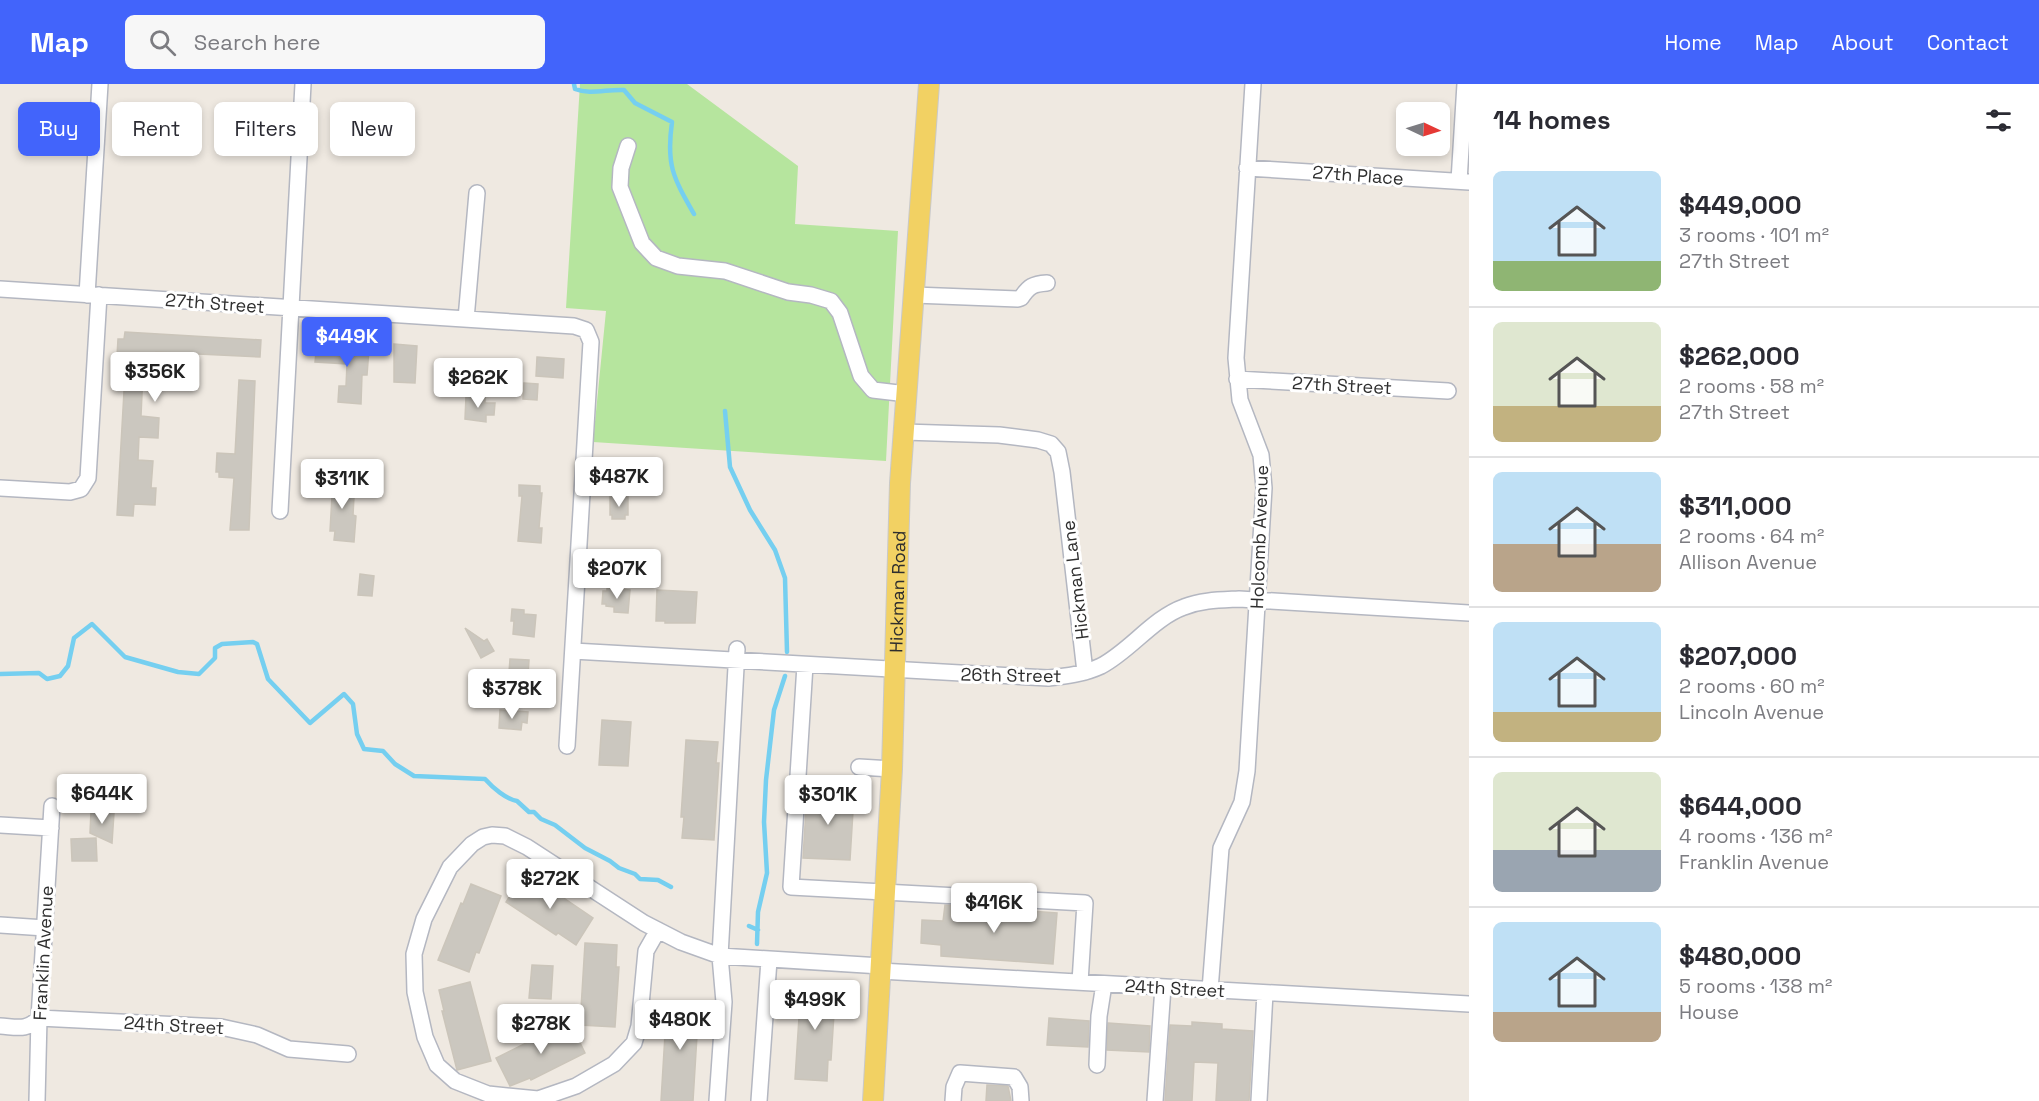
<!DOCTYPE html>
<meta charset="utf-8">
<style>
:root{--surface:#fff;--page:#f7f7f7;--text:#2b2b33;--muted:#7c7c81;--line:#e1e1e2;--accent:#4264fb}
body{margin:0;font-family:"Space Grotesk",sans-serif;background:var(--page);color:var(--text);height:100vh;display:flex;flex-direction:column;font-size:22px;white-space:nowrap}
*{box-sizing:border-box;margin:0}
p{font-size:20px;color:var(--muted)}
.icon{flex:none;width:33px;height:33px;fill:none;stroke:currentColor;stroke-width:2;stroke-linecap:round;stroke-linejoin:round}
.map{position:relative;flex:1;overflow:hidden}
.details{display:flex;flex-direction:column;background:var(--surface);width:570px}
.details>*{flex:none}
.guide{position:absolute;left:18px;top:18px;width:570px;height:54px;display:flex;gap:12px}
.needle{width:39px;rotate:94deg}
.buttons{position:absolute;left:1396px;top:18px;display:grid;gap:12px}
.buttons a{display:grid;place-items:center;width:54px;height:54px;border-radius:9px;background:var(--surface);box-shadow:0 3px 9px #0003;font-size:30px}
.price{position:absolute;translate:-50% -51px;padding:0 14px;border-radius:6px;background:#fff;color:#222;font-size:20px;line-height:39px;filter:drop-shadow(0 2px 3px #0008)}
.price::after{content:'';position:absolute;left:50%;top:36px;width:18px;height:14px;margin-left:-9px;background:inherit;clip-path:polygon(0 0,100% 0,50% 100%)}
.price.selected{background:var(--accent);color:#fff}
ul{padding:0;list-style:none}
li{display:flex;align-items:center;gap:18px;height:150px;padding:0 24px}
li+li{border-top:2px solid var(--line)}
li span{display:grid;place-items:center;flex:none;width:168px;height:120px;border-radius:9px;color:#555}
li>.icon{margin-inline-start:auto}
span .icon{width:72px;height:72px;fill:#fffc;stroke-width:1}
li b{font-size:26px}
h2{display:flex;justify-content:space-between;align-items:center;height:72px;padding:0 24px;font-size:26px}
.chip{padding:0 21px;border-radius:9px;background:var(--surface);box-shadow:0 3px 9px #0003;font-size:21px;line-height:54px}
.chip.selected{background:var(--accent);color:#fff}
header{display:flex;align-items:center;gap:36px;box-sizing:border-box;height:84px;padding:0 30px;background:var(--accent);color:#fff}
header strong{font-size:28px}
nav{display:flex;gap:33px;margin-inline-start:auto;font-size:21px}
.search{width:420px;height:54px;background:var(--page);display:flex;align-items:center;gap:15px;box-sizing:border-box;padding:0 21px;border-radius:9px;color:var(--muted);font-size:22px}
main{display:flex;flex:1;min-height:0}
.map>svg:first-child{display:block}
.green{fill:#b6e59e}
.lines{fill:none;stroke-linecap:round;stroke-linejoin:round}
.stream{stroke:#75cff0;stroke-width:4.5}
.building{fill:#cbc7bf;stroke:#cbc5ba;stroke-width:1.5}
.minor-casing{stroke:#b4b7c1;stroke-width:18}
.major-casing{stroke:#c9c9c9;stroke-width:22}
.minor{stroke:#fff;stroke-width:15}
.major{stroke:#f2d163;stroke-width:20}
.labels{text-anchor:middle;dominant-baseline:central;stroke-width:6;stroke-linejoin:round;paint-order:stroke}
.street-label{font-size:18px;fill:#2e2e2e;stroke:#fff}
</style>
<header>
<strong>Map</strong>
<div class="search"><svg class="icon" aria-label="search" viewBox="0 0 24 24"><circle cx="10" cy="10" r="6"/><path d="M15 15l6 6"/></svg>Search here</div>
<nav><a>Home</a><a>Map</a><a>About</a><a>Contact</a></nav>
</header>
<main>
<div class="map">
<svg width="1469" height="1017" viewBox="0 0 1469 1017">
<rect width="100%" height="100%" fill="#efe9e1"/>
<path class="green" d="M 580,0 L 687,0 L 798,82 L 795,140 L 898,147 L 886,377 L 593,358 L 606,227 L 566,224 Z"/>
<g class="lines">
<path class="stream" d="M 574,0 L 575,5 C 590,11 607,5 624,6 L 635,19 L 672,38 C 666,81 673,93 694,130
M 725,327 L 730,383 L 750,426 L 775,466 L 785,494 L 787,568
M 0,590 L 39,589 L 47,595 L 60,592 L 68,582 L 74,554 L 92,540 L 125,573 L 178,588 L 199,590 L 215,574 L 215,564 L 222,560 L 253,558 L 257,560 L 268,595 L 310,639 L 344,610 L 353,620 L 357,650 L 364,665 L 383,667 L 395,680 L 414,692 L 485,695 C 493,704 506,715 517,717 L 529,728 L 534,728 L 541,735 L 555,741 L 585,764 L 610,777 L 619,784 L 635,790 L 640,795 L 658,796 L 671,803
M 749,842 L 758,846
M 757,860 L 758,828 L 767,789 L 764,738 L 766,696 L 774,626 L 785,592"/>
</g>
<path class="building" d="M 125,248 L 261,256 L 260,273 L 156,268 L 155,289 L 143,288 L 141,332 L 159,334 L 158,354 L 139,353 L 138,376 L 153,377 L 151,404 L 156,404 L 155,421 L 134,420 L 133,432 L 117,431 L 126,272 L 117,272 L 118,255 L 124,255 Z
M 317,259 L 369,265 L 367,291 L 362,291 L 361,320 L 338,318 L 339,302 L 346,302 L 347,280 L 315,278 Z
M 394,260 L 417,262 L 415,299 L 394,298 Z
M 537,273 L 564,275 L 563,294 L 536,292 Z
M 239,296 L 255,297 L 249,446 L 230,446 L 234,394 L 219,393 L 219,388 L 216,388 L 217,369 L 235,370 Z
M 524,299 L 538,300 L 537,316 L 523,315 Z
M 466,312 L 485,314 L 485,319 L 495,319 L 494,331 L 486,331 L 486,338 L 465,335 Z
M 330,393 L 350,395 L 351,413 L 354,413 L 353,431 L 356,432 L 354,458 L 334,456 L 335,447 L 330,447 L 332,412 L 332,407 L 329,406 Z
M 519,401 L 540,402 L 540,409 L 542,409 L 539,444 L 542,444 L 541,459 L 518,457 L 522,412 L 519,412 Z
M 610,413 L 628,413 L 628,431 L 625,431 L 625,435 L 612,435 L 612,431 L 610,431 Z
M 360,490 L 374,492 L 372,512 L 358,511 Z
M 607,504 L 630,506 L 628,529 L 614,528 L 614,523 L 606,522 L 606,520 L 602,520 L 603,507 L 607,507 Z
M 657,506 L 697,508 L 695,539 L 665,539 L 665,537 L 656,537 Z
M 512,525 L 524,526 L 524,530 L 536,531 L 534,553 L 513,550 L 514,537 L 511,537 Z
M 465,544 L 484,557 L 487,555 L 494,567 L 481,574 Z
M 510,575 L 529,576 L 528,591 L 509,588 Z
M 500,626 L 528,628 L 527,639 L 522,638 L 521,646 L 499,644 Z
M 602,636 L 631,638 L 628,682 L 599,681 Z
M 686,656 L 718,658 L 716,679 L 719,679 L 714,756 L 682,754 L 684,733 L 681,733 Z
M 807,709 L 854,711 L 850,776 L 803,774 Z
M 91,727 L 114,729 L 112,759 L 90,749 Z
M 96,754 L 97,777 L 72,777 L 71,755 Z
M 523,791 L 541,802 L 543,800 L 593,834 L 576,861 L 558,849 L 556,851 L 506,818 Z
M 471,800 L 501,812 L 479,869 L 476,868 L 469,888 L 438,876 L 461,819 L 463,820 Z
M 945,821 L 1057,829 L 1053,880 L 941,872 L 941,861 L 921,859 L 922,836 L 943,837 Z
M 585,859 L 617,861 L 616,883 L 619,883 L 615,943 L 580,941 Z
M 532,881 L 553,882 L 551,915 L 529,914 Z
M 803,897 L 836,899 L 831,976 L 828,976 L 827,997 L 795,995 L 800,918 L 802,919 Z
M 470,898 L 491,977 L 457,986 L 442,927 L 444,927 L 439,906 Z
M 667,917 L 699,919 L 693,1017 L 661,1017 Z
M 1049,934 L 1089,937 L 1088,963 L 1047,961 Z
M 1192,938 L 1222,940 L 1222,945 L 1253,947 L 1249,1017 L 1216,1017 L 1218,979 L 1194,978 L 1192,1017 L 1165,1017 L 1170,941 L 1192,942 Z
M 1108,939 L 1150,942 L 1149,968 L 1107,966 Z
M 571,940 L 585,969 L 531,996 L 530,994 L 510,1002 L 496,974 L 550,947 L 551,950 Z
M 987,1001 L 1008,1002 L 1011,1017 L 986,1017 Z"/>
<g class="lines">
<defs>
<path id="minor" d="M 628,62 L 621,84 L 620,103 L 642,159 L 656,174 L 678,182 L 725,187 L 788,208 L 811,211 L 831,217 L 840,229 L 861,292 L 873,306 L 907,310
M 1247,84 L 1469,98
M 1459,97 L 1465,0
M 0,205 L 574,242 L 586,246 L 591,258 L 567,662
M 87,211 L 100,0
M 914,211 L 1018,215 L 1021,214 C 1029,202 1033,200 1047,199
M 466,235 L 477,109
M 1237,295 L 1448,307
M 904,348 L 999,351 L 1038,356 L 1051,360 L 1058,368 L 1062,388 L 1085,588
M 0,404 L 70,408 L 81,405 L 88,394 L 99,211
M 280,427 L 303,0
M 573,567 L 1048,594 C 1067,592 1084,590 1101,582 C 1130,567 1153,534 1184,523 C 1202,516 1220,516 1239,515 L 1469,529
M 805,581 L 791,803 L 1085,819 L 1080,898
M 859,683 L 892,685
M 0,741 L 51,744
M 0,841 L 45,844
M 658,846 L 646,867 L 639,942 L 634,959 L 614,980 L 576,1002 L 538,1015 L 488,1010 L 455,997 L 437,981 L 425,953 L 415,908 L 414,870 L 424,835 L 450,783 L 472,760 L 483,753 L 492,751 L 505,752 L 527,763 L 644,839 L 681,858 L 720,872 L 881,882
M 880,887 L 1469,920
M 1210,906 L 1221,764 L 1242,718 L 1247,687 L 1264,404 L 1261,371 L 1240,316 L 1236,274 L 1253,0
M 0,942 C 17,943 27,947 39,934 L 221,943 L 257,951 L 289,965 L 348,970
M 1097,981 L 1099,932 L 1104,900
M 37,1017 L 39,934 L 52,722
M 717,1017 L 724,918 L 720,872 L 737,565
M 759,1017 L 769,876
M 953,1017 L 954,1003 L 960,989 L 1014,993 L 1020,1003 L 1021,1017
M 1155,1017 L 1163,903
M 1259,1017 L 1265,909"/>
<g id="major">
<path id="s1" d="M 873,1017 L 892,685 L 900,399 L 929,0"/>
</g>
</defs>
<use href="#minor" class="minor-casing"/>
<use href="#major" class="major-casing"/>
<use href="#minor" class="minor"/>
<use href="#major" class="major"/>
</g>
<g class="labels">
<g class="street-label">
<text transform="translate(1358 91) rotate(4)">27th Place</text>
<text transform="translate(215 219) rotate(4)">27th Street</text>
<text transform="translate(1342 301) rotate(3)">27th Street</text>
<text transform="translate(1259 453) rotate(-88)">Holcomb Avenue</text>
<text transform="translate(1075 496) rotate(-97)">Hickman Lane</text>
<text stroke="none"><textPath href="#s1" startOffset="510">Hickman Road</textPath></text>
<text transform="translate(1011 591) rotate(1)">26th Street</text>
<text transform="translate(43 869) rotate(-87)">Franklin Avenue</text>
<text transform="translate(1175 904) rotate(3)">24th Street</text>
<text transform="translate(174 941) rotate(3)">24th Street</text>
</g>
</g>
</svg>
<div class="buttons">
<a><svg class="needle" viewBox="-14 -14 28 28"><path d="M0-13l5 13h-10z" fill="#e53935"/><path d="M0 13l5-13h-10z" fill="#7c7c81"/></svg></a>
</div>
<b class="price selected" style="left:347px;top:284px">$449K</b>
<b class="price" style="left:155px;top:319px">$356K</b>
<b class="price" style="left:478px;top:325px">$262K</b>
<b class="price" style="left:619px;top:424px">$487K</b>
<b class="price" style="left:342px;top:426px">$311K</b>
<b class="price" style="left:617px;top:516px">$207K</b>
<b class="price" style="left:512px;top:636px">$378K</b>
<b class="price" style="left:102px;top:741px">$644K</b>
<b class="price" style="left:828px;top:742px">$301K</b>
<b class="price" style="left:550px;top:826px">$272K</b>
<b class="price" style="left:994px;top:850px">$416K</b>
<b class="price" style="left:815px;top:947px">$499K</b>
<b class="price" style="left:680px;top:967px">$480K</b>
<b class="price" style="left:541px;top:971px">$278K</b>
<div class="guide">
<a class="chip selected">Buy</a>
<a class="chip">Rent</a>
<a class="chip">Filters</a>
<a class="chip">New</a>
</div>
</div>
<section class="details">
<h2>14 homes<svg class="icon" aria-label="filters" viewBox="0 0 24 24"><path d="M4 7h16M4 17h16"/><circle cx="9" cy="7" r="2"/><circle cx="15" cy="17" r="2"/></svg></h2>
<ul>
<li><span style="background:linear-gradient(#bfe0f5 75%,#8fb573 0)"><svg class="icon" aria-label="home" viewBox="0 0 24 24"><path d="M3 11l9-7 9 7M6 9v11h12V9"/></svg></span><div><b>$449,000</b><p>3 rooms · 101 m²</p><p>27th Street</p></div></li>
<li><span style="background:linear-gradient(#dfe7d0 70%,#c2b280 0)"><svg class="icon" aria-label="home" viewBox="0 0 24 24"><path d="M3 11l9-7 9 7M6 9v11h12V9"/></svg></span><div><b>$262,000</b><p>2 rooms · 58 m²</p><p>27th Street</p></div></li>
<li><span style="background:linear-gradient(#bfe0f5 60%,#b9a48a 0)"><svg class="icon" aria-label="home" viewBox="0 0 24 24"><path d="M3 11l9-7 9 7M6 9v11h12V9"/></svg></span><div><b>$311,000</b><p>2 rooms · 64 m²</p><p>Allison Avenue</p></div></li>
<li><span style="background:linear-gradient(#bfe0f5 75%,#c2b280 0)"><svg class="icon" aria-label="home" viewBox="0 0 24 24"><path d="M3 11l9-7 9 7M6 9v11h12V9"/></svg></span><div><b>$207,000</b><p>2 rooms · 60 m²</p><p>Lincoln Avenue</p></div></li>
<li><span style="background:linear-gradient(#dfe7d0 65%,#9aa5b1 0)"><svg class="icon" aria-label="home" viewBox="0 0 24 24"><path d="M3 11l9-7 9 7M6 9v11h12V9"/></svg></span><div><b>$644,000</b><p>4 rooms · 136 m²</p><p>Franklin Avenue</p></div></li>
<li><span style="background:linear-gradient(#bfe0f5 75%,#b9a48a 0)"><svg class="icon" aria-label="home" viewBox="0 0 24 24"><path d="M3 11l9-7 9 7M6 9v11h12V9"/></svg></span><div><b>$480,000</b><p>5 rooms · 138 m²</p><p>House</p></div></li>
</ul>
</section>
</main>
